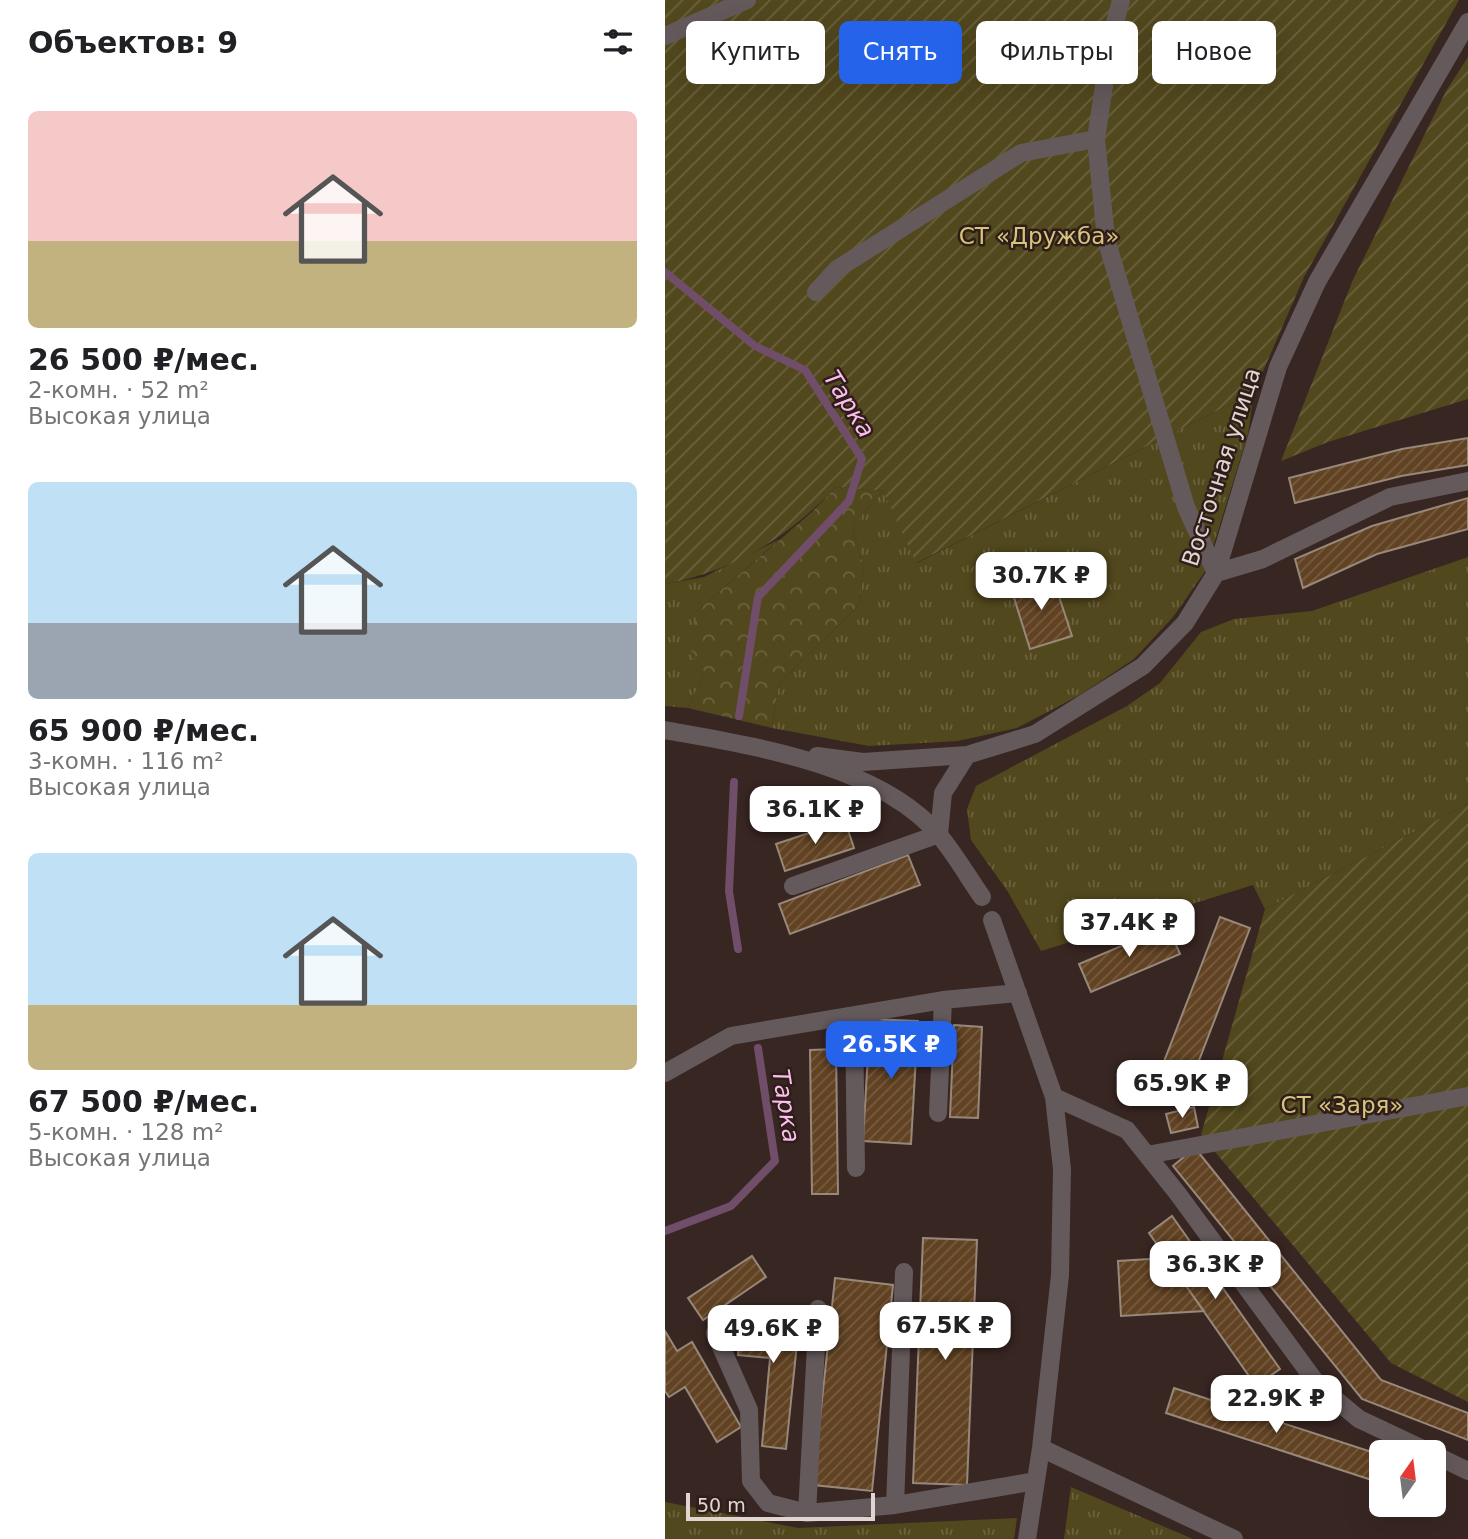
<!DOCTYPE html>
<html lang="ru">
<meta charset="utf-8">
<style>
:root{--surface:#fff;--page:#f6f6f6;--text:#202124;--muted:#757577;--accent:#2563eb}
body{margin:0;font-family:"DejaVu Sans",sans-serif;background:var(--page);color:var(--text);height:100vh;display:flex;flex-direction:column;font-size:26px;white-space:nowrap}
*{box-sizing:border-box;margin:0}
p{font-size:23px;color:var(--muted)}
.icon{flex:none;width:38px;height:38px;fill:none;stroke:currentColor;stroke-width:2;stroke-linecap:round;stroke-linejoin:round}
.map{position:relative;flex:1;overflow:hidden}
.details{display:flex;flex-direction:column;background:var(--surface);width:665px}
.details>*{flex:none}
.hud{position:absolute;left:21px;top:21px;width:665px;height:63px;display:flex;gap:14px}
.needle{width:46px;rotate:14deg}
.tools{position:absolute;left:704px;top:1440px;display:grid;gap:14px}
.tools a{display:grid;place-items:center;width:77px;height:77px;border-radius:10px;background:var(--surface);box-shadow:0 7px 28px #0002;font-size:35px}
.scale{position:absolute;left:21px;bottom:18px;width:189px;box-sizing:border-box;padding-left:7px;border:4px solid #e1d5d2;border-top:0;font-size:19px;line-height:24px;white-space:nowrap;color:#e1d5d2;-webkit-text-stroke:5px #2e1d18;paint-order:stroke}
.price{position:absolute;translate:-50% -60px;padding:0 16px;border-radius:14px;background:#fff;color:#222;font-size:23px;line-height:46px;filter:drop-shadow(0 2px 4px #0008)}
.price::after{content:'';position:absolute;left:50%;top:42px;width:21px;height:16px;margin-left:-10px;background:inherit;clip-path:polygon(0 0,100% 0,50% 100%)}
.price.selected{background:var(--accent);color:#fff}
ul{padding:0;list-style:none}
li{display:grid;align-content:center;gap:14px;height:371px;padding:0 28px}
li span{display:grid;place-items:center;height:217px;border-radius:10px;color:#555}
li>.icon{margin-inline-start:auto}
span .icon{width:126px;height:126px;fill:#fffc;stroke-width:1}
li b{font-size:30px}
h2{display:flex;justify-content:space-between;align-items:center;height:84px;padding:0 28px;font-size:30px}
.chip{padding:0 24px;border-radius:10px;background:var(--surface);box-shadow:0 7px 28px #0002;font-size:24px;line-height:63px}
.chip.selected{background:var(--accent);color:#fff}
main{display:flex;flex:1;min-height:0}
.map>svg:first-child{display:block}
.grass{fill:url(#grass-tufts)}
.forest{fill:url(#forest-crowns)}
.garden{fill:url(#garden-furrows)}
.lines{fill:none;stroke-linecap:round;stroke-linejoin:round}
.stream{stroke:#704d69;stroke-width:8}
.building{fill:url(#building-hatch);stroke:#98887a;stroke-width:2}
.minor{stroke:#645a5c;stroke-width:18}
.labels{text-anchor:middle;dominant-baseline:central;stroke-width:5;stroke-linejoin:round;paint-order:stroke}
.park-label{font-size:23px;fill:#d6c47d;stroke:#2e1d18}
.street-label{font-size:23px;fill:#e1d5d2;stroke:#2e1d18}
.water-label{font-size:24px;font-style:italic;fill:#fcbeee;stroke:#2e1d18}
</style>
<main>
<section class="details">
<h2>Объектов: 9<svg class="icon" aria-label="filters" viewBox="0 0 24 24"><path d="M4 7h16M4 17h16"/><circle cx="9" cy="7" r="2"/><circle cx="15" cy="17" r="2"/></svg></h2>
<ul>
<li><span style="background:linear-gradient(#f6c9c9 60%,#c2b280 0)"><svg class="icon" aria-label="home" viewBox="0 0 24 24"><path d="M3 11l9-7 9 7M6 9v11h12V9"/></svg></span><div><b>26 500 ₽/мес.</b><p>2-комн. · 52 m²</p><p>Высокая улица</p></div></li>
<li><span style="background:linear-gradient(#bfe0f5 65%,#9aa5b1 0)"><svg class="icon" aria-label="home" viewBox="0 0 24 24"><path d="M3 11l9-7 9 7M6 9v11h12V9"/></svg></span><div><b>65 900 ₽/мес.</b><p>3-комн. · 116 m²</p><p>Высокая улица</p></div></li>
<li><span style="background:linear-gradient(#bfe0f5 70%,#c2b280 0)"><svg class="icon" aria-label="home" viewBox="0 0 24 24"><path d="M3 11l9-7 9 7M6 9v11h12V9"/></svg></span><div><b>67 500 ₽/мес.</b><p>5-комн. · 128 m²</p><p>Высокая улица</p></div></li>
</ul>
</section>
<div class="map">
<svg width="803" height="1539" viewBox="0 0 803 1539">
<defs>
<pattern id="grass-tufts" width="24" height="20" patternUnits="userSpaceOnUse" patternTransform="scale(1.75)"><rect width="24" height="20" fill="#52481e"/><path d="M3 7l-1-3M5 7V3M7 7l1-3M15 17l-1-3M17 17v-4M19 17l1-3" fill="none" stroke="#6b623e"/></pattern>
<pattern id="forest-crowns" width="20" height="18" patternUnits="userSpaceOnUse" patternTransform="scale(1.75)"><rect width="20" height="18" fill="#52481e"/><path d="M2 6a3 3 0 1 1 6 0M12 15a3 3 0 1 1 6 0" fill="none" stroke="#6b623e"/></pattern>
<pattern id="garden-furrows" width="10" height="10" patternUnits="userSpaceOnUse" patternTransform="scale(1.75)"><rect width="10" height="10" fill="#52481e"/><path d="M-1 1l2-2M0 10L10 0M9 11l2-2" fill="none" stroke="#6b623e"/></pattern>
<pattern id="building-hatch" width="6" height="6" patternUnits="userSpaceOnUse" patternTransform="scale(1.75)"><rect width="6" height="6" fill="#614222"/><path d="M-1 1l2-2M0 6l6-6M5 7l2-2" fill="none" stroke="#775c41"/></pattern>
</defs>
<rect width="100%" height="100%" fill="#382622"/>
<path class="grass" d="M 589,392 L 583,434 L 541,570 L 508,617 L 469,659 L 415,695 L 352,728 L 293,741 L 204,746 L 107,728 L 114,684 L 195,604 L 198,565 L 187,527 L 218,491 L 252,563 Z
M 115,539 L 32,611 L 40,672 L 23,708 L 0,706 L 0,584 L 39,577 Z
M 803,557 L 803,804 L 600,909 L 588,885 L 376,951 L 343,892 L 306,840 L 302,809 L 311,786 L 462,706 L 495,683 L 536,632 L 569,619 L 647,611 Z
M 406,1487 L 528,1539 L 399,1539 Z
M 0,1502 L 133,1528 L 352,1518 L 349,1539 L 0,1539 Z"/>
<path class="forest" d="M 171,487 L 218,491 L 187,527 L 198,565 L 195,604 L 114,684 L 107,728 L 23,708 L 40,672 L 26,654 L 32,611 L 147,512 Z"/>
<path class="garden" d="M 0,0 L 794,0 L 639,277 L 589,392 L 251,563 L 218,491 L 171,487 C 123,537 70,571 0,584 Z
M 803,57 L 803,399 L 663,442 L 616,461 L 687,282 L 781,91 Z
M 803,804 L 803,1402 L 726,1363 L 536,1135 L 600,909 Z"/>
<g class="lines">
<path class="stream" d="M 0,272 L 90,346 L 140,370 L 197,459 L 184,501 L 93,597 L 74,716
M 69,782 L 64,891 L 73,949
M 0,1231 L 66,1206 L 110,1161 L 93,1048"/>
</g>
<path class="building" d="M 803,438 L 803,465 L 736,476 L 630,503 L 624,478 L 737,449 Z
M 803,498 L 803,529 L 712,554 L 638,588 L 630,559 L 707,526 Z
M 387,575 L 407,636 L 365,649 L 346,588 Z
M 180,821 L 189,848 L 120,871 L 111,844 Z
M 243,855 L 255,885 L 125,934 L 114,904 Z
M 555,917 L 585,928 L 528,1076 L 498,1064 Z
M 503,926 L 515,954 L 426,992 L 414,964 Z
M 205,1019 L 253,1021 L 246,1144 L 198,1141 Z
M 289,1025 L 317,1027 L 313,1118 L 285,1117 Z
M 171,1049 L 173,1194 L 147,1194 L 145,1050 Z
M 529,1107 L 533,1127 L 506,1133 L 501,1114 Z
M 530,1148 L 716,1380 L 803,1413 L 803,1440 L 697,1399 L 508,1166 Z
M 507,1216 L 615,1369 L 591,1386 L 484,1233 Z
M 258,1238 L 312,1240 L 302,1485 L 248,1483 Z
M 87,1256 L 101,1277 L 38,1320 L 23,1298 Z
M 501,1258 L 539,1311 L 456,1316 L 453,1261 Z
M 170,1278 L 228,1285 L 207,1491 L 148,1485 Z
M 78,1308 L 135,1315 L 121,1449 L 97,1446 L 105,1358 L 73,1355 Z
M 0,1331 L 12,1351 L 27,1342 L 76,1427 L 52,1442 L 20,1387 L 4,1397 L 0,1391 Z
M 509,1388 L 716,1455 L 716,1483 L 501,1413 Z
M 768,1472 L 778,1475 L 770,1500 L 768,1500 Z"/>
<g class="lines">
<path class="minor" d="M 456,0 L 446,39 L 431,139 L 441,239 L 521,507 L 551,573 L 598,559 L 725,497 L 803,481
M 0,36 L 82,0
M 151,292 L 172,269 L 356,153 L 431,139
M 0,730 C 87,746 213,764 274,835 C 290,854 303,877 317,897
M 152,756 L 198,762 L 302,755
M 274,834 L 278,793 L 302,755 L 370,734 L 478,666 L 520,623 L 551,573 L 613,367 L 652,282 L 803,22
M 128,886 L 274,834
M 327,920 L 389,1097 L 397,1169 L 395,1275 L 376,1448 L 362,1539
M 189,1016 L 191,1168
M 0,1073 L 66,1036 L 278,1000 L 353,993
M 389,1097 L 462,1130 L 513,1194 L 653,1385 L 694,1419 L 764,1452
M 273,1113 L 278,1000
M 482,1155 L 803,1096
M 50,1333 L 84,1410 L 86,1481 L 103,1503 L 142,1513 L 230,1505 L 371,1481
M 376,1448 L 569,1539
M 768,1454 L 803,1471
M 230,1505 L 239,1272
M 142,1513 L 153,1309"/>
</g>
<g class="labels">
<g class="park-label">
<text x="374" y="236">СТ «Дружба»</text>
<text x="677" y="1105">СТ «Заря»</text>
</g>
<g class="street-label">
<text transform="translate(556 467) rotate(-72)">Восточная улица</text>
</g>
<g class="water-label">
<text transform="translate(184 404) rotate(58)">Тарка</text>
<text transform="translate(121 1106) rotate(81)">Тарка</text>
</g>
</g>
</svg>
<div class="tools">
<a><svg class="needle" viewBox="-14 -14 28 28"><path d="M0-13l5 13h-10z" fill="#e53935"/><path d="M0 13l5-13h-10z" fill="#757577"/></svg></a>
</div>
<div class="scale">50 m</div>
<b class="price" style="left:376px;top:612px">30.7K ₽</b>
<b class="price" style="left:150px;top:846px">36.1K ₽</b>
<b class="price" style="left:464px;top:959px">37.4K ₽</b>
<b class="price selected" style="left:226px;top:1081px">26.5K ₽</b>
<b class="price" style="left:517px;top:1120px">65.9K ₽</b>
<b class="price" style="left:550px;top:1301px">36.3K ₽</b>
<b class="price" style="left:280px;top:1362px">67.5K ₽</b>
<b class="price" style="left:108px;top:1365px">49.6K ₽</b>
<b class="price" style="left:611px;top:1435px">22.9K ₽</b>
<div class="hud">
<a class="chip">Купить</a>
<a class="chip selected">Снять</a>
<a class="chip">Фильтры</a>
<a class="chip">Новое</a>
</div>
</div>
</main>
